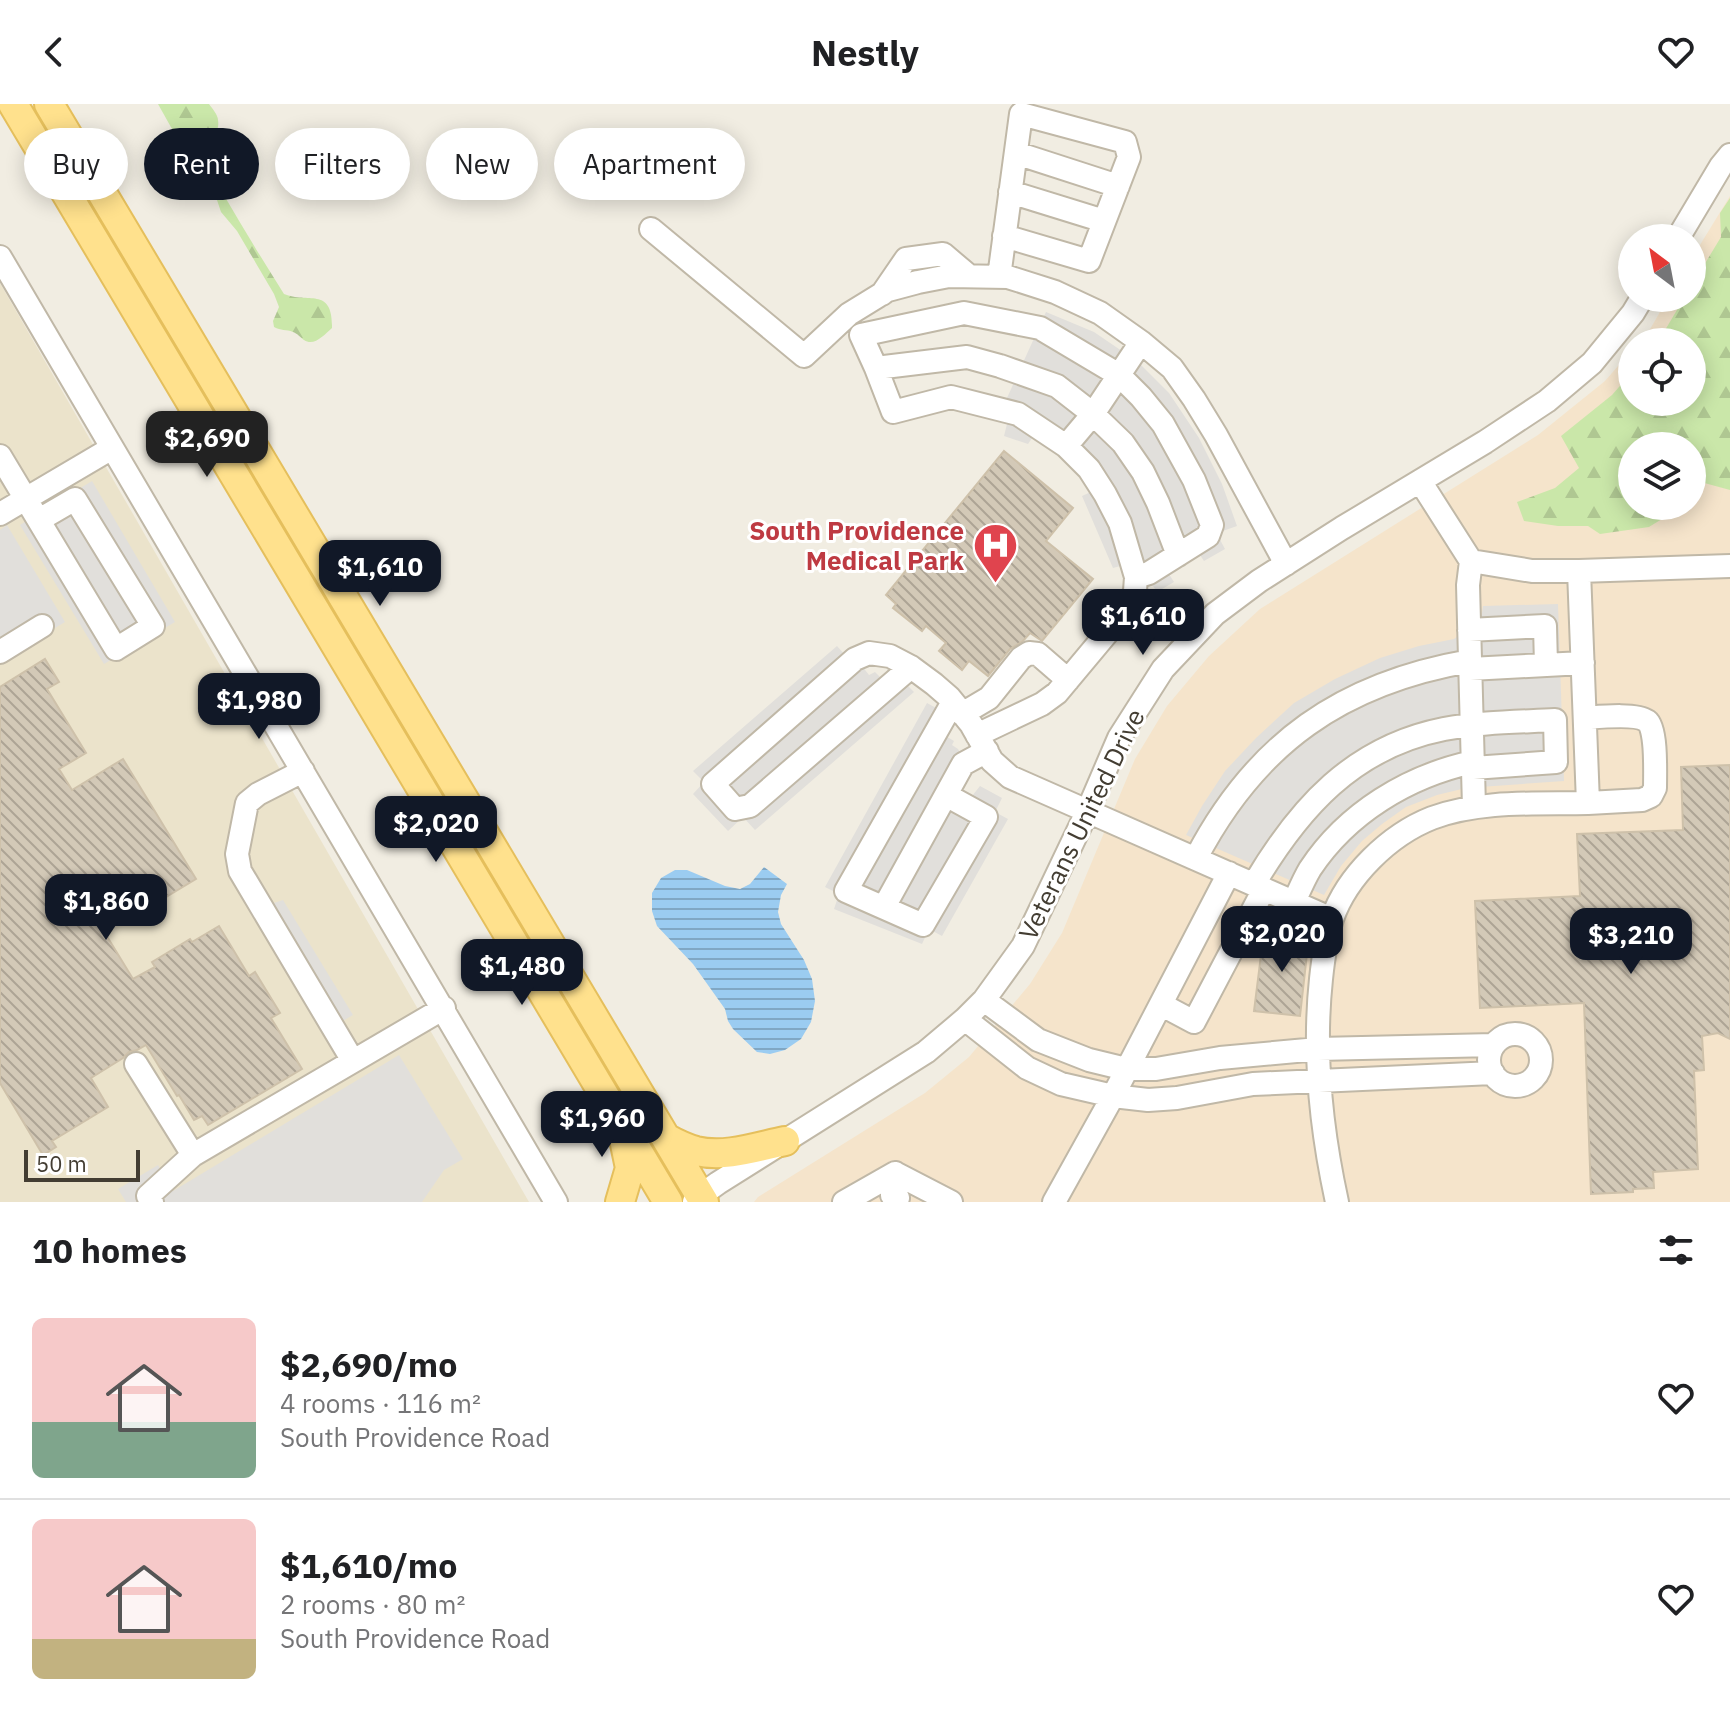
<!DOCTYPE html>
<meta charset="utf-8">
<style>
:root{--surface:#fff;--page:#f6f6f6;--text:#202124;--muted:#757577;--line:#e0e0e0;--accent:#111827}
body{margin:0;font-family:"IBM Plex Sans",sans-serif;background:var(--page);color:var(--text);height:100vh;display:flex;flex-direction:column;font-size:30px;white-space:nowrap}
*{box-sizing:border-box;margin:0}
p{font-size:26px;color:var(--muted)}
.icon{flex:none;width:44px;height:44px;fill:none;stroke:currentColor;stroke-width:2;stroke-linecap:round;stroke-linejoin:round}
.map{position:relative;height:1098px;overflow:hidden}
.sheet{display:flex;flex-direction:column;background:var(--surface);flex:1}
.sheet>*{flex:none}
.guide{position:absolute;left:24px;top:24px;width:800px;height:72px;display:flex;gap:16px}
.needle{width:52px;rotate:328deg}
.fabs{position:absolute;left:1618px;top:120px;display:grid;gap:16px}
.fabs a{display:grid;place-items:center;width:88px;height:88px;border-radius:50%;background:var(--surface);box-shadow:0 4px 20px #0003;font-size:40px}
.scale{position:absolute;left:24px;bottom:20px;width:116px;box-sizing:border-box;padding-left:8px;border:4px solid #433d32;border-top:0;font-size:22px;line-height:28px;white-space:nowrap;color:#433d32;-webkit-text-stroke:6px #fff;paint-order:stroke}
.price{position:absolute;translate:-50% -68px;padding:0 18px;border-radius:16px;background:var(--accent);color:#fff;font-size:26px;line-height:52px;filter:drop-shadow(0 2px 4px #0008)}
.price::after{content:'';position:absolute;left:50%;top:48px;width:24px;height:18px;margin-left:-12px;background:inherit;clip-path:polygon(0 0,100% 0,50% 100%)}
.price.selected{background:#222;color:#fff}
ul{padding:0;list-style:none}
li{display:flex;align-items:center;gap:24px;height:200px;padding:0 32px}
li+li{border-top:2px solid var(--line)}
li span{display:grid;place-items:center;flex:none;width:224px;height:160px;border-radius:12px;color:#555}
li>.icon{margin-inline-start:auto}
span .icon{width:96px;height:96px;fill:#fffc;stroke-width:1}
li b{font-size:34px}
h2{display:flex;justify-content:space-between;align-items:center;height:96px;padding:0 32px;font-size:34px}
.chip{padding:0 28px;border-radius:36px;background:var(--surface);box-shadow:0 4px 20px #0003;font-size:28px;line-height:72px}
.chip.selected{background:var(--accent);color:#fff}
header{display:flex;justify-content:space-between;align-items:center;height:104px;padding:0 32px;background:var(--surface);font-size:36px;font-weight:800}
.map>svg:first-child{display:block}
.commercial{fill:#f5e4cb;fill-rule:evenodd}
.education{fill:#ebe3cb}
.forest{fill:url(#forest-firs)}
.parking{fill:#e1dfdb}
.water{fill:url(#water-rules)}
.building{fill:url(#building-back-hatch);stroke:#cec1aa;stroke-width:2}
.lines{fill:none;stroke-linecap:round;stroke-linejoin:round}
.minor-casing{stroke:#c0b8a7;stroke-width:26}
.major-casing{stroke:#e5bf5c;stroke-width:32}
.minor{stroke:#fff;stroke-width:22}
.major{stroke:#ffe18d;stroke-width:28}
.labels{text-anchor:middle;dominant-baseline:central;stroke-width:6;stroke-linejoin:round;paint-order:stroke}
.health-label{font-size:26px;font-weight:bold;fill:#be3a42;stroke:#fff;text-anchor:end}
.street-label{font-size:26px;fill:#433d32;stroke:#fff}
</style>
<header><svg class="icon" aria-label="back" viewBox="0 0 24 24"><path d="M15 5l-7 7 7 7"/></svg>Nestly<svg class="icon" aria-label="heart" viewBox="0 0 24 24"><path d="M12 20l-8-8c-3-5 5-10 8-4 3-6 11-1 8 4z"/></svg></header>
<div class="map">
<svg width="1730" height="1098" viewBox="0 0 1730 1098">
<defs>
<pattern id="forest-firs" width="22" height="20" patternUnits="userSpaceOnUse" patternTransform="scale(2)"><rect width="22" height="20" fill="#cae7a9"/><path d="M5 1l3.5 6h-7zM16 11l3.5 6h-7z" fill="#afc792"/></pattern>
<pattern id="water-rules" width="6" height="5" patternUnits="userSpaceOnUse" patternTransform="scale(2)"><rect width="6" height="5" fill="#9bccf1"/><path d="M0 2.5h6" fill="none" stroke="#80a7c4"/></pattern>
<pattern id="building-back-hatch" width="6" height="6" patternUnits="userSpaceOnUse" patternTransform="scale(2)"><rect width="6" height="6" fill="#d3c9b7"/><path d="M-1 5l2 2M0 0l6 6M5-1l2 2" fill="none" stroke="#ada495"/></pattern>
</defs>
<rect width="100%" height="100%" fill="#f1ede2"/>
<path class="commercial" d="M 1730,92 L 1730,1098 L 754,1098 L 758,1093 L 925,989 L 969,953 L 1030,880 L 1062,829 L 1135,655 L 1167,602 L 1209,552 L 1260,505 L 1538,331 L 1605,277 L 1632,246 L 1632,298 L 1692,298 L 1692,238 L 1639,238 L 1649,227 L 1668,194 L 1692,194 L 1692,154 ZM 1632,342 L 1692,342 L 1692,402 L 1632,402 Z"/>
<path class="education" d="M 0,179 L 529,1098 L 0,1098 Z"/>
<path class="forest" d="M 158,0 L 209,0 C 212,4 218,11 218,16 C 221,33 201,40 202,56 C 204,70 218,81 225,93 C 244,126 264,158 284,190 C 308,200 333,182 332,224 C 324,231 314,243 304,236 C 300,233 298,230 293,228 C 286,225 281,227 274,223 L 273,217 L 279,203 L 274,190 L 237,127 L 221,108 L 215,90 L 206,82 L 189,78 L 184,71 L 186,50 Z
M 1730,94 L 1730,386 L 1697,377 L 1692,383 L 1692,342 L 1632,342 L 1632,402 L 1683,402 L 1649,423 L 1600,430 L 1588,422 L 1558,422 L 1524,417 L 1517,398 L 1555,384 L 1579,364 L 1561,332 L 1612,291 L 1632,268 L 1632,298 L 1692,298 L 1692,238 L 1658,238 L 1684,194 L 1692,194 L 1692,181 L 1721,133 L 1720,109 Z"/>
<path class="parking" d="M 1046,208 L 1094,228 L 1138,258 L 1169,289 L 1199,334 L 1222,380 L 1237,422 L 1220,428 L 1218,432 L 1225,445 L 1204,457 L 1198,448 L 1167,467 L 1174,478 L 1157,488 L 1151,479 L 1124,461 L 1113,464 L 1082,392 L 1093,387 L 1071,357 L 1034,331 L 1028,340 L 1004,332 L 1007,320 L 997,316 Z
M 92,377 L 175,518 L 104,560 L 20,421 Z
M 7,421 L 65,518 L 0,557 L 0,426 Z
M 1558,500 L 1564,677 L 1466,684 L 1437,691 L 1406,703 L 1382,720 L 1362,737 L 1341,762 L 1324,791 L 1186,731 L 1202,702 L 1225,667 L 1256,634 L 1294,599 L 1335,575 L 1380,554 L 1419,542 L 1454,535 L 1481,515 L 1483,502 Z
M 837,542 L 845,551 L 862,562 L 869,571 L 875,568 L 883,576 L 905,579 L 914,588 L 755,726 L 743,713 L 728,727 L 693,690 L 704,678 L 693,667 Z
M 927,599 L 938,605 L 944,631 L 954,637 L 952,641 L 958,645 L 970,668 L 961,686 L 972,692 L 980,682 L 1002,694 L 995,708 L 1008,715 L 942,832 L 929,825 L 922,840 L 834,805 L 839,790 L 825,783 Z
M 283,796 L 353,911 L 341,918 L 271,800 Z
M 399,951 L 463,1055 L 444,1066 L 422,1098 L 126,1098 L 118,1085 L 158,1061 L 173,1087 Z"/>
<path class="water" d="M 764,763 L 787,780 L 781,791 L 778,808 L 781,820 L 804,856 L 812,875 L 815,897 L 811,918 L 801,935 L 785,946 L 770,950 L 757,948 L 733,925 L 728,917 L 725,905 L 693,860 L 657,822 L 652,807 L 652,789 L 661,774 L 675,766 L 687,766 L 725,782 L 740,785 L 750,780 Z"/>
<path class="building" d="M 1004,347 L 1073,404 L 1046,437 L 1093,475 L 1042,537 L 1030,529 L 1023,537 L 1010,545 L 988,572 L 969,557 L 962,566 L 939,547 L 946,539 L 926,522 L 922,527 L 893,504 L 896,500 L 886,491 Z
M 45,555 L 59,578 L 47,585 L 86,649 L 59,665 L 72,686 L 123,655 L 196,775 L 131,814 L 123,800 L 97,816 L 133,875 L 155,863 L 152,858 L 190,835 L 192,838 L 219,822 L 249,872 L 255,868 L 280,909 L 271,914 L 302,965 L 208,1021 L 202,1012 L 194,1016 L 179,991 L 177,992 L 146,941 L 137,946 L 129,948 L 123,954 L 91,974 L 108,1003 L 52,1037 L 56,1043 L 43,1051 L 0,979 L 0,583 Z
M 1730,661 L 1730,935 L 1718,929 L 1702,932 L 1704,966 L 1694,967 L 1698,1065 L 1653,1068 L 1654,1084 L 1633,1085 L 1633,1088 L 1591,1090 L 1584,899 L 1480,904 L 1475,797 L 1580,792 L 1577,730 L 1683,726 L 1681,663 Z
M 1264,827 L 1309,832 L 1300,912 L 1254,907 Z"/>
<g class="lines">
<defs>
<path id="minor" d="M 1016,49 L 1118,82
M 1010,88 L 1104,117
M 651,125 L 804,252 L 849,210 L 888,186 L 918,178 L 949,172 L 1008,173 L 1055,188 L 1100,209 L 1141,238 L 1172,264 L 1194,295 L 1216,331 L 1286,460
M 1678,134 L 1721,62 L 1730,51
M 0,153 L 556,1098
M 999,173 C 1006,118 1014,64 1021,10 L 1125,38 L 1129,53 L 1089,157 L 1004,132
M 882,190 L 906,155 L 943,150 L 969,172
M 876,264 L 967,253 L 1000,262 L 1057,282 L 1093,310 L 1123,339 L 1143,368 L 1158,399 L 1178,451
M 1066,342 L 1093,310 L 1141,238
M 0,352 L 116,545 L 153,522 L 75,395 L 39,416
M 1420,377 L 1471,457 L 1532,467 L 1579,467 L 1730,462
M 0,410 L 112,344
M 1471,457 L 1468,481 L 1474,703
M 1469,526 L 1545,522 L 1546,561
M 0,548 L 42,522
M 911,563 L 750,702 L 735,705 L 713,680 L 855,555 L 869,549 L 890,552 L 911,563 L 934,580 L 949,593 L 971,620 L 992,657 L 1010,673 L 1332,815
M 1470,565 L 1583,559
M 962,610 L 989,594 L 1021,554 L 1029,549 L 1038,550 L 1068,576
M 1585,614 C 1599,613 1636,609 1647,617 C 1657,624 1655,671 1655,684 L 1651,692 L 1642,696 L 1588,699
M 977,631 L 1042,600 L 1057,589 L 1128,504 L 1135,487 L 1136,473 L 1149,469 L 1208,432 L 1212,421 L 1194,376 L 1163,320 L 1141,293 L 1119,271 L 1040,224 L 964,209 L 861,231 L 876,264 L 893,308 L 951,293 L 1018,310 L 1066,342 L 1089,365 L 1105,390 L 1120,419 L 1136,473
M 303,667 L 258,690 L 247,699 L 237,750 L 240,767 L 353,957
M 946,691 L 986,713 L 923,821 L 846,787 L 953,598
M 1196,754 C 1256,639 1342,579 1470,557
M 1254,780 C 1299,704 1353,643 1444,625 C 1480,618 1518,618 1555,616 L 1556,658 L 1473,664
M 1294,798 C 1299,787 1304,775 1310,765 C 1347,709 1408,672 1473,658
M 884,803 L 963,660 L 987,647
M 984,896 L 1038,936 L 1089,956 L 1126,965 L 1156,965 L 1220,954 L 1318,945 L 1494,941
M 1162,901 L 1194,918 L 1264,785
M 965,915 L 1027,964 L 1061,980 L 1113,992 L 1148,996 L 1177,994 L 1253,980 L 1493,969
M1489 956a26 26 0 1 1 52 0a26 26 0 1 1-52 0Z
M 136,960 L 193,1051 L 444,904
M 895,1069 L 892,1091 L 898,1094
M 152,1098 L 148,1092 L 193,1051
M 694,1098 L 700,1092 L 718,1079 L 926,948 L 965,915 L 984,896 L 1023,842 L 1088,706 L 1119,634 L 1163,565 L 1215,510 L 1259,477 L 1342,424 L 1485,338 L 1547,297 L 1592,259 L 1633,209 L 1642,194
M 844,1098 L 895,1069 L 951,1098
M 1054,1098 L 1113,992 L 1229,769
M 1337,1098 C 1321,1025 1313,950 1321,875 C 1323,856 1326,834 1332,815 C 1347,772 1389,731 1432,714 C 1480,696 1537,700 1588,699 L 1579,467"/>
<path id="major" d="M 13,0 L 668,1098
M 49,0 L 704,1098
M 666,1034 C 675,1039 685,1044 696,1047 C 725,1054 756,1043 785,1037
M 620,1098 L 630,1064 L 624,1035"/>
</defs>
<use href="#minor" class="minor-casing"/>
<use href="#major" class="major-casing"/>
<use href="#minor" class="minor"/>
<use href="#major" class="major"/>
</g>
<defs>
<symbol id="hospital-pin" viewBox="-11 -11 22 30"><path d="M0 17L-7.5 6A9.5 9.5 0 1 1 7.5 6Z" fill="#e0444e" stroke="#fff"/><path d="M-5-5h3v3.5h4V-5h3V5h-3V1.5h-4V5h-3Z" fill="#fff"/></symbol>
</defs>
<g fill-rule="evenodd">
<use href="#hospital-pin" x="970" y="416" width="51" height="69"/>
</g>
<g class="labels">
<g class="health-label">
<text x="964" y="426">South Providence<tspan x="964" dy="30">Medical Park</tspan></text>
</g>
<g class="street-label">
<text transform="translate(1081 720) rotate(-64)">Veterans United Drive</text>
</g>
</g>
</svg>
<div class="fabs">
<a><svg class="needle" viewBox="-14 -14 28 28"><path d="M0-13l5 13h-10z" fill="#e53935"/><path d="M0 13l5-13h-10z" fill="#757577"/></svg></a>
<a><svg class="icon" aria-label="locate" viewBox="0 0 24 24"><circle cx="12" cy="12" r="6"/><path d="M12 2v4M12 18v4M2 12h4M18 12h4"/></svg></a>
<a><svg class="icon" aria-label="layers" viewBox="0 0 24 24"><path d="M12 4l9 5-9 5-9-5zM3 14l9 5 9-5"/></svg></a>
</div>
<div class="scale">50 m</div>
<b class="price selected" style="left:207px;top:375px">$2,690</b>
<b class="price" style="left:380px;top:504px">$1,610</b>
<b class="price" style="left:1143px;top:553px">$1,610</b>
<b class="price" style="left:259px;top:637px">$1,980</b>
<b class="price" style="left:436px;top:760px">$2,020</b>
<b class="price" style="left:106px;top:838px">$1,860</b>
<b class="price" style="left:1282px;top:870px">$2,020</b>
<b class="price" style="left:1631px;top:872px">$3,210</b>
<b class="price" style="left:522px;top:903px">$1,480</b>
<b class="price" style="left:602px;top:1055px">$1,960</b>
<div class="guide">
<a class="chip">Buy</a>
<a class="chip selected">Rent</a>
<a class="chip">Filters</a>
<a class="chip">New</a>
<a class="chip">Apartment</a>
</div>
</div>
<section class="sheet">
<h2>10 homes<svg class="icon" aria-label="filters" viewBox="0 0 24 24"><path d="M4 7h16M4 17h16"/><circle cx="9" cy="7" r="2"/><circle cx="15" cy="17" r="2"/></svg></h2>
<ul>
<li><span style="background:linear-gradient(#f6c9c9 65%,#7fa58c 0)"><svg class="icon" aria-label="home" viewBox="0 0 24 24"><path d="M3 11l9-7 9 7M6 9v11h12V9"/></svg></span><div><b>$2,690/mo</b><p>4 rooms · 116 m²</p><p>South Providence Road</p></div><svg class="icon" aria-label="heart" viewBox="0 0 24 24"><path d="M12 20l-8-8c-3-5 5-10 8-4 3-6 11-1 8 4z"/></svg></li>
<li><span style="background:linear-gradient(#f6c9c9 75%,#c2b280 0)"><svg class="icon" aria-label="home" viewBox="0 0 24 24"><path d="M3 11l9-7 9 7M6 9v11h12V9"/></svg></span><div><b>$1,610/mo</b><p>2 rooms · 80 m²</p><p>South Providence Road</p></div><svg class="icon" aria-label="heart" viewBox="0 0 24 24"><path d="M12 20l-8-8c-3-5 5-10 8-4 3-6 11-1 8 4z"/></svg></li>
</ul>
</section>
